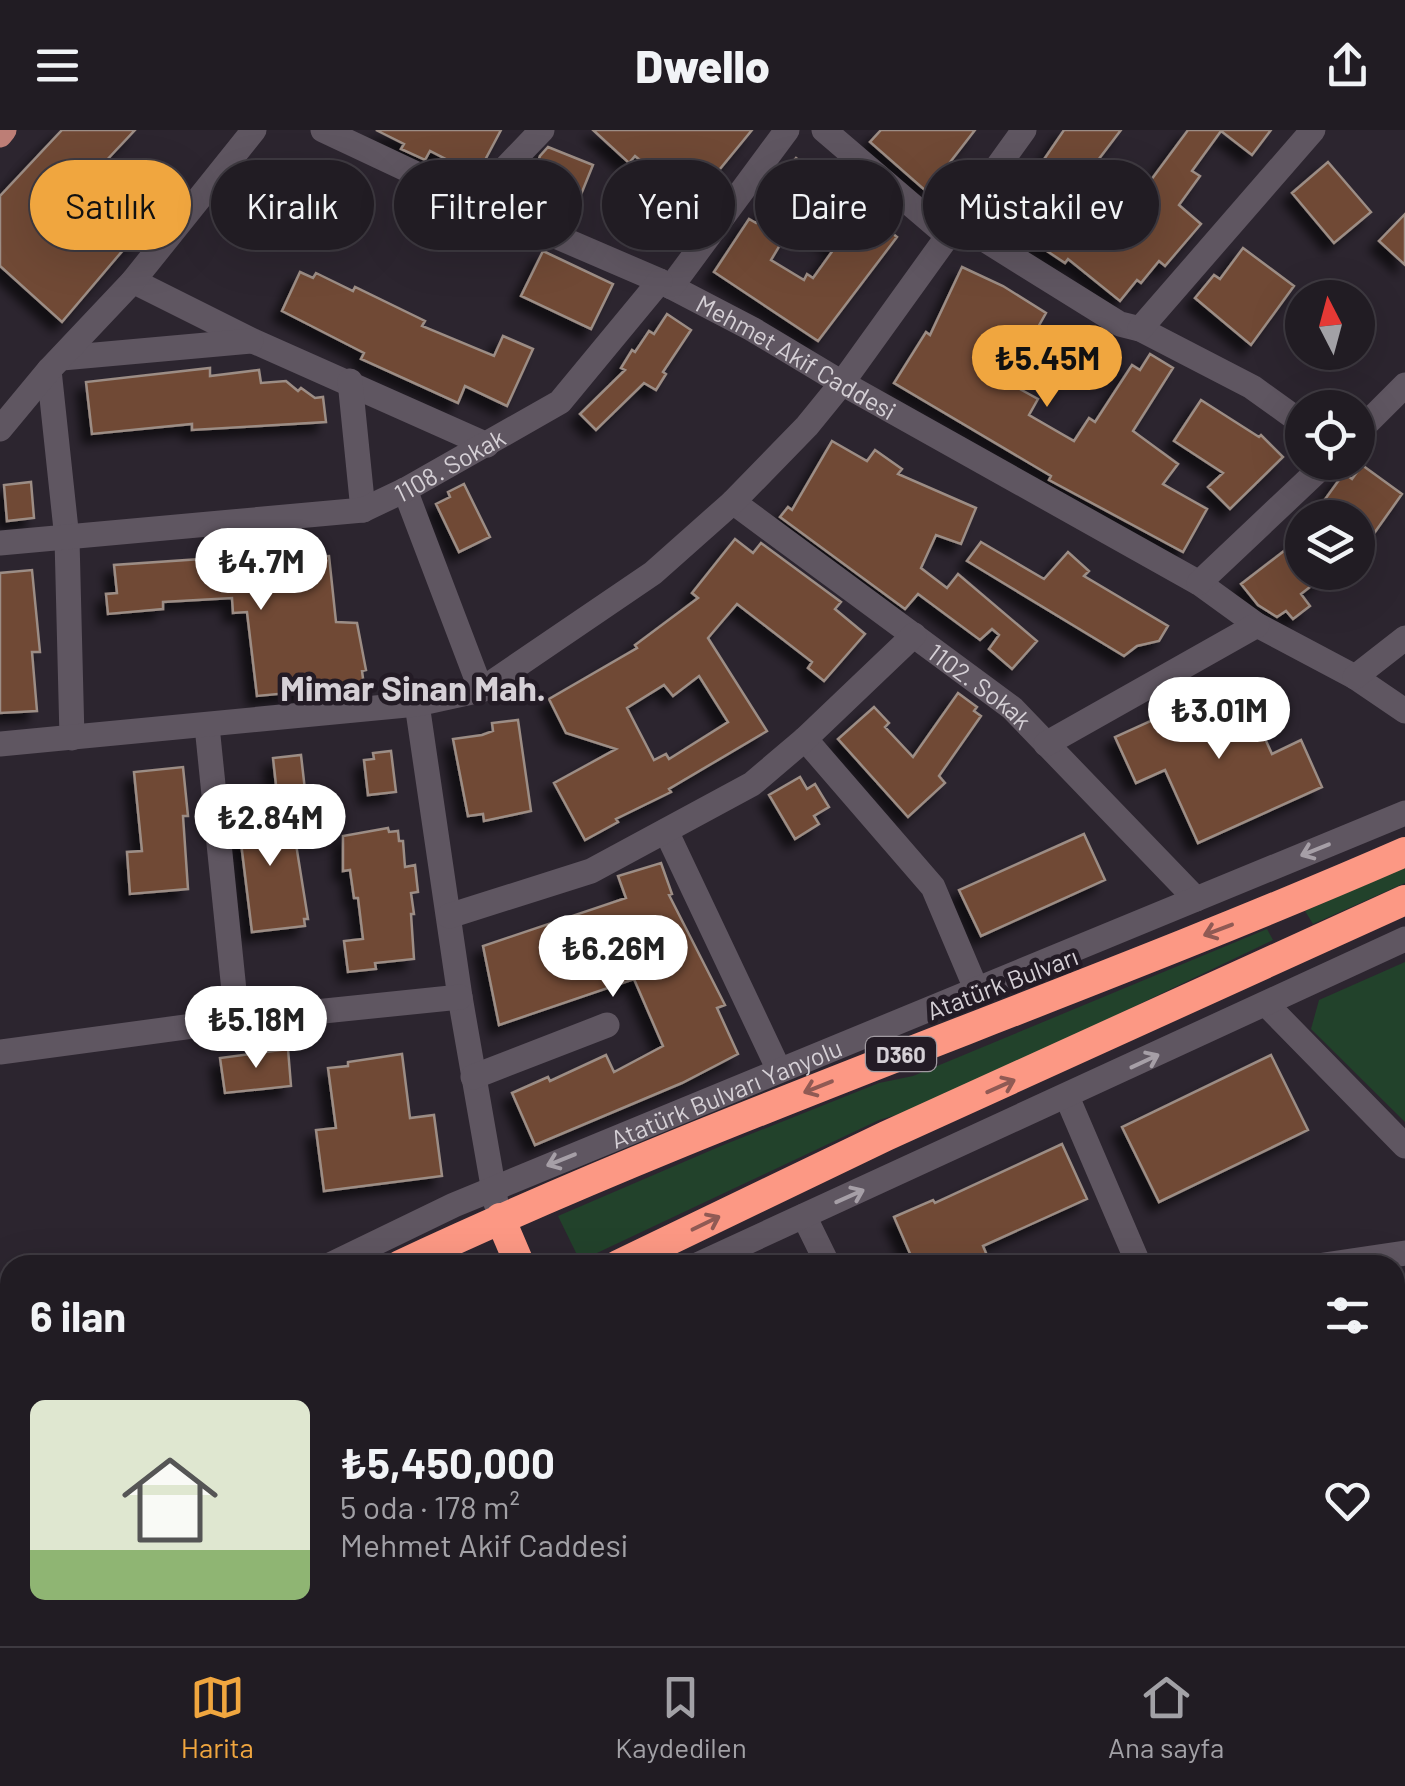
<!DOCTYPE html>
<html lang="tr">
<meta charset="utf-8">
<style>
:root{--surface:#211c23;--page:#29252b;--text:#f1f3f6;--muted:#a2a1a6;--line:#3e3a41;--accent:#f0a63f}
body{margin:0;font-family:Barlow,sans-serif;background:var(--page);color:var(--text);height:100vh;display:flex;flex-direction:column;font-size:38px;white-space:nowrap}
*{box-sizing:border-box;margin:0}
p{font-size:32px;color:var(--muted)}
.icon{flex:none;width:55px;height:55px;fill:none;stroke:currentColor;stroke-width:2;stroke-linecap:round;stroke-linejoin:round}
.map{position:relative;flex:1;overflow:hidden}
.sheet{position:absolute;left:0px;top:1125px;width:1405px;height:392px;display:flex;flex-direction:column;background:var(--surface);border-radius:30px 30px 0 0;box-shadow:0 10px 40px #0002,0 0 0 2px var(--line)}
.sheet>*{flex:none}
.hud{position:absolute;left:30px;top:30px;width:1345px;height:90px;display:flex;gap:20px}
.needle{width:65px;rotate:354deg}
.tools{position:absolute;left:1285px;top:150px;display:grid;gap:20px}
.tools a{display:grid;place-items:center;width:90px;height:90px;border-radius:50%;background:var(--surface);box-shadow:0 10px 40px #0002,0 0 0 2px var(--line);font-size:50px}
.price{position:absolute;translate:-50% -85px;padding:0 22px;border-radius:35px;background:#fff;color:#222;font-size:32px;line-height:65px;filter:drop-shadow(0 2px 5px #0008)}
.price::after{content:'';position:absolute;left:50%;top:60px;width:30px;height:22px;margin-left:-15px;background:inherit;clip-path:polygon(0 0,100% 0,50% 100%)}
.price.current{background:var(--accent);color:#111}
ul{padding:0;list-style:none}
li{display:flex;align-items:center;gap:30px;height:250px;padding:0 30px}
li span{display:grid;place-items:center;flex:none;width:280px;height:200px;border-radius:15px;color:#555}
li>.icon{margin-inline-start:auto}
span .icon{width:120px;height:120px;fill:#fffc;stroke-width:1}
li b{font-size:42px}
h2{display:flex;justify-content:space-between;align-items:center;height:120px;padding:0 30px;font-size:42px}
.pill{padding:0 35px;border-radius:45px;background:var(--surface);box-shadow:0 10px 40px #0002,0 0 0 2px var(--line);font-size:35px;line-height:90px}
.pill.current{background:var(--accent);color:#111}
header{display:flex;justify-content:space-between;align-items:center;height:130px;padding:0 30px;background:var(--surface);font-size:45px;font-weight:800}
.dock{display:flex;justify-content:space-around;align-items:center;height:140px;border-top:2px solid var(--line);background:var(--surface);font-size:28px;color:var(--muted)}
.dock a{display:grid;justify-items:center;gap:5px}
.dock .current{color:var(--accent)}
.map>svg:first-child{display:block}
.green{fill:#22422b}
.building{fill:#704934;stroke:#9c8d85;stroke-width:2.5;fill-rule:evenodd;filter:url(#shadow)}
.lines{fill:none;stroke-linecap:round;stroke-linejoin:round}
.minor{stroke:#5f5661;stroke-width:25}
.major{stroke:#bd7e76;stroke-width:25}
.highway{stroke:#fc9884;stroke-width:30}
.oneway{stroke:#a69fa7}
.oneway2{stroke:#905a54}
.labels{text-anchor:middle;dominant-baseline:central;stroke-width:9;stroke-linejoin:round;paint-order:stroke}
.shield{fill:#231b25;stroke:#a09aa1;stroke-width:2.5}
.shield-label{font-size:22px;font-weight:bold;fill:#d5d0d6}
.street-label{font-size:25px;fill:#d5d0d6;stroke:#231b25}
.district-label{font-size:35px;font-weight:bold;fill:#d5d0d6;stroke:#231b25}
</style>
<header><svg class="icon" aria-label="menu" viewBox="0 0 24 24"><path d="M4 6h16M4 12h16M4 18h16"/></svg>Dwello<svg class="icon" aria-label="share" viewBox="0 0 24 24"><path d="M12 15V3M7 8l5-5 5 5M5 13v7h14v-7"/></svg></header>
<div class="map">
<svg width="1405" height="1516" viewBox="0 0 1405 1516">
<defs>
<filter id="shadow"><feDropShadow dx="-9" dy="9" stdDeviation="5" flood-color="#0009"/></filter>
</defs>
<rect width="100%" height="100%" fill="#2c252f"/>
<path class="green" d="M 1405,737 L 1405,753 L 1313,794 L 1305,781 Z
M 1267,799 L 1273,810 L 927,976 L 879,990 L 580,1131 L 558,1086 L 721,1016 L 879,953 L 913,946 Z
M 1405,832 L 1405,992 L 1311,899 L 1319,870 Z"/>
<path class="building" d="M 62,0 L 135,0 L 71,68 L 108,97 L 116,87 L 121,91 L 127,85 L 145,100 L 133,114 L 130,112 L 62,192 L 0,136 L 0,66 Z
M 376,0 L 501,0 L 477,45 L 430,21 L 425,30 L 401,19 L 404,14 Z
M 593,0 L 752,0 L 701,62 L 692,56 L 684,66 L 635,26 L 629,33 Z
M 881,0 L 975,0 L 927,62 L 870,12 Z
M 1064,0 L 1121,0 L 1092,38 L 1133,65 L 1148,48 L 1151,50 L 1188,0 L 1271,0 L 1252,25 L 1221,1 L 1192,41 L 1200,46 L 1179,75 L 1201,94 L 1165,136 L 1159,131 L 1141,153 L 1137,150 L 1120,171 L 1068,129 L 1065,133 L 1002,91 Z
M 548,17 L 593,35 L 569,94 L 521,74 L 540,26 Z
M 796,28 L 897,107 L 818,211 L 714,142 L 749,89 L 756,93 L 777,66 L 769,60 ZM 796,88 L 836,116 L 813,148 L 807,144 L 804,150 L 771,130 Z
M 1328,32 L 1371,82 L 1334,113 L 1292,63 Z
M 1405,84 L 1405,135 L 1379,111 Z
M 1243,118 L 1294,156 L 1251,215 L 1195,168 L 1214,145 L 1220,149 Z
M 543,121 L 613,154 L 591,199 L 521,166 Z
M 962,137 L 1003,156 L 1046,183 L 1007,252 L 1038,269 L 1029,285 L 1074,311 L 1089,288 L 1095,292 L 1132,235 L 1140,240 L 1150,224 L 1173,238 L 1133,301 L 1178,334 L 1163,354 L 1207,379 L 1183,422 L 1049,350 L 1051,346 L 894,253 L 926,202 L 930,205 Z
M 300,142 L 313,148 L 316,143 L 353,161 L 355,157 L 425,191 L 422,196 L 494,226 L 503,206 L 533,219 L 507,276 L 465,256 L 458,273 L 361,229 L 364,223 L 282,181 Z
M 667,184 L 691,200 L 663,242 L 666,244 L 656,260 L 644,253 L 596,300 L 580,284 L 625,240 L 621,238 L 632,220 L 635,222 L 649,201 L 654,204 Z
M 210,238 L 210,246 L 259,240 L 261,253 L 286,251 L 298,261 L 301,258 L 315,268 L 323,267 L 326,292 L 192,300 L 192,294 L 92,304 L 86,252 Z
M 1201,270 L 1259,307 L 1261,305 L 1283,327 L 1230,379 L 1208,357 L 1223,343 L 1174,311 Z
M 832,311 L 867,331 L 875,320 L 902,339 L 898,344 L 976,378 L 961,414 L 936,405 L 921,438 L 947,458 L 958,444 L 1037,511 L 1012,539 L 989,519 L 999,505 L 992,499 L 980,510 L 918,464 L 905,479 L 780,387 L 788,377 L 792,380 Z
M 1362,335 L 1402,364 L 1358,426 L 1358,388 L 1329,388 L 1318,379 L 1344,343 L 1352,349 Z
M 31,352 L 34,388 L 7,391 L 4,355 Z
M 464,354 L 490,407 L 459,422 L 436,374 L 450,367 L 448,362 Z
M 1302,407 L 1302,442 L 1329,442 L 1301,464 L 1310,476 L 1293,489 L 1286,481 L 1277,487 L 1258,475 L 1241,454 Z
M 735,409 L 753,423 L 761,413 L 841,472 L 835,479 L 865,504 L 824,551 L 808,538 L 812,532 L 737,474 L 708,508 L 767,601 L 669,659 L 671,662 L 616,689 L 618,692 L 585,710 L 554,653 L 616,619 L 566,603 L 549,569 L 637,518 L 635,515 L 698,468 L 692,463 ZM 699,546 L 728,592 L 669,629 L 666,624 L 654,630 L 627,578 L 664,555 L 673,566 Z
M 981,412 L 1044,449 L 1068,422 L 1089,441 L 1084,446 L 1168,496 L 1159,511 L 1137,516 L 1124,526 L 967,431 Z
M 272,419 L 272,424 L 312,419 L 312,427 L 329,426 L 336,492 L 357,493 L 366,540 L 362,541 L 364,556 L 257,566 L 247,482 L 233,483 L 232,468 L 163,472 L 163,479 L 108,484 L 106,464 L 117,463 L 114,435 L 230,427 L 230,422 Z
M 32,440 L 40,522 L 32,522 L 37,581 L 0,583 L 0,443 Z
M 1239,551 L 1272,624 L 1301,610 L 1322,657 L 1198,713 L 1165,640 L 1136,653 L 1115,607 Z
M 958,563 L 977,577 L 974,581 L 981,586 L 939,646 L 945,653 L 908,687 L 838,609 L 874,577 L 889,593 L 885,597 L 913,627 Z
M 518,590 L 531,681 L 484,691 L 483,684 L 468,686 L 453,609 L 482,605 L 493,601 L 492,593 Z
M 391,621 L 396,662 L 368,665 L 364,630 L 374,629 L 373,623 Z
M 301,625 L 306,669 L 278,673 L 273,628 Z
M 183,637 L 188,686 L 183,686 L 188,759 L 130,764 L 127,722 L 142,721 L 134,642 Z
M 800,647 L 807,659 L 815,654 L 829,677 L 814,686 L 819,694 L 795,709 L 769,665 Z
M 275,667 L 281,715 L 296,714 L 308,789 L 304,789 L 305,796 L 252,802 L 236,672 Z
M 388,698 L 389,702 L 398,701 L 399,711 L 403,711 L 405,737 L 415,735 L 418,762 L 411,763 L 414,784 L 411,784 L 414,829 L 375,833 L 376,839 L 348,842 L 344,811 L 363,809 L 358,768 L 354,768 L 350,740 L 343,741 L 343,706 Z
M 1084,704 L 1105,750 L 981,806 L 959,760 Z
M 661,733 L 672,764 L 669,765 L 725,875 L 717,878 L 738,924 L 682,953 L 535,1015 L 512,963 L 548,947 L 550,951 L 606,925 L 614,942 L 663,916 L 634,849 L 499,895 L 483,816 L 626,768 L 618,746 Z
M 288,919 L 291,956 L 225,963 L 220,928 Z
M 402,924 L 410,988 L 434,985 L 442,1046 L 324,1061 L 316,1000 L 336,998 L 328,938 L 348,936 L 348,932 Z
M 1271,925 L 1308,1000 L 1159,1072 L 1122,997 Z
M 1062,1014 L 1087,1069 L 983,1116 L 991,1135 L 915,1135 L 894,1087 L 933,1070 L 935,1073 Z"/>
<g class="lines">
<g class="minor">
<path id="s1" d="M 323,0 L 474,71 L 660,151 L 752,199 L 842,253 L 1199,453 L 1257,495 L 1355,547 L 1405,581"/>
<path d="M 824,0 L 949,107"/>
<path d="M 474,71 L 542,0"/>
<path d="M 958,93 L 1120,194 L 1140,199 L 1252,257 L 1302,293"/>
<path d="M 133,151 L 253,211 L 487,315"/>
<path d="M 671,157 L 787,0"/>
<path d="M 1140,199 L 1313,0"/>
<path d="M 62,228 L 251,211"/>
<path d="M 49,240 L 67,409 L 72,608"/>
<path d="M 350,251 L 363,380"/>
<path d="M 0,299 L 49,240 L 133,151 L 254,0"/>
<path d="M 1358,302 L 1405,255"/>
<path d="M 405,360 L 481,560"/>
<path id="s2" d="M 733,372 L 1012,578 L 1196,769"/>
<path id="s3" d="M 0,413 L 363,380 L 405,360 L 560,272 L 660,151"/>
<path d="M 1199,453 L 1327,332"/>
<path d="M 1355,547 L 1405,508"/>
<path d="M 417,574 L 460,867 L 496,1073"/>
<path d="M 207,596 L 237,890"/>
<path d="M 805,609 L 933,757 L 977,861"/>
<path d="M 0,614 L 417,574 L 481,560 L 653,443 L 733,372 L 807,296 L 842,253 L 1024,0"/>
<path d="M 1046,614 L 1257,495"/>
<path d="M 666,701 L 779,940"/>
<path d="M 449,786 L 591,741 L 752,654 L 805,609 L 914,505"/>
<path d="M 1266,874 L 1405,1016"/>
<path d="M 0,922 L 237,890 L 460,867"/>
<path d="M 473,947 L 607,895"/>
<path d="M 1067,967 L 1139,1135"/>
<path d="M 804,1086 L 828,1135"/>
<path id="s4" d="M 330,1135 L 454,1075 L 1405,683"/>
<path d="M 697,1135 L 1405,809"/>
<path d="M 1324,1135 L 1405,1123"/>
<path d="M 0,1294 L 10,1290"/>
<path d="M 0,1433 L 10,1429"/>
<path d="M 506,1508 L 507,1516"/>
<path d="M 722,1508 L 723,1516"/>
<path d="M 1239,1508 L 1240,1516"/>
<path d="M 962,1516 L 962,1508"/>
</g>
<path class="major" d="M 0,5 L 4,0
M 0,1259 L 10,1261
M 1395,1368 L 1405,1370"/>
<path class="highway" d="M 500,1088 L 520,1135
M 400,1135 C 728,981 1073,867 1405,722
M 618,1135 L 886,1006 L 1405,770
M 0,1322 L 10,1317
M 0,1415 L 10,1410"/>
</g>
<defs><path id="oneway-shaft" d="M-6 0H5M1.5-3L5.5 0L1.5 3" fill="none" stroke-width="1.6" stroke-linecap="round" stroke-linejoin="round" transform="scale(2.5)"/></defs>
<g class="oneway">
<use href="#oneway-shaft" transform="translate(1315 720) rotate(158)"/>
<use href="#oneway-shaft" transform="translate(1145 931) rotate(-25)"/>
<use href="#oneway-shaft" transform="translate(561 1030) rotate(158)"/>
<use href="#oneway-shaft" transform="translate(850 1066) rotate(-24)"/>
</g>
<g class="oneway2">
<use href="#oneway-shaft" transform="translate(1218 800) rotate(159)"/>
<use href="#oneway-shaft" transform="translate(1001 956) rotate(-24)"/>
<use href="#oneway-shaft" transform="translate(818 957) rotate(158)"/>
<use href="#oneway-shaft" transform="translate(706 1093) rotate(-26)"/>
</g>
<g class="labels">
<rect class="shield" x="866" y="907" width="70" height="34" rx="8"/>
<g class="shield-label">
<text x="901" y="924">D360</text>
</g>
<g class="street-label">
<text stroke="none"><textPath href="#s1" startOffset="525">Mehmet Akif Caddesi</textPath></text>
<text stroke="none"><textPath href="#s3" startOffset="462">1108. Sokak</textPath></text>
<text stroke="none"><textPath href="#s2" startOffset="308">1102. Sokak</textPath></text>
<text transform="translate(1002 853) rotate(-21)">Atatürk Bulvarı</text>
<text stroke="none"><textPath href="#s4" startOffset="432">Atatürk Bulvarı Yanyolu</textPath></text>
</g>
<g class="district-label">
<text x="413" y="557">Mimar Sinan Mah.</text>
</g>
</g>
</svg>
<div class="tools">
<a><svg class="needle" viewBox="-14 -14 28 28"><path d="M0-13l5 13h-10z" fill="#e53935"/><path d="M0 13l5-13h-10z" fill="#a2a1a6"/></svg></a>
<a><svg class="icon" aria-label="locate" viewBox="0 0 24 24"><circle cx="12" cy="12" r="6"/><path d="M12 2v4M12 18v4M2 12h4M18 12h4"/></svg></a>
<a><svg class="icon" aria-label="layers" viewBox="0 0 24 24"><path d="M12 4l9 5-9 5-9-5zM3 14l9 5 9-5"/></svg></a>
</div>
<b class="price current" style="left:1047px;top:280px">₺5.45M</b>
<b class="price" style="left:261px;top:483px">₺4.7M</b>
<b class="price" style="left:1219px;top:632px">₺3.01M</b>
<b class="price" style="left:270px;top:739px">₺2.84M</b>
<b class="price" style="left:613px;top:870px">₺6.26M</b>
<b class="price" style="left:256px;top:941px">₺5.18M</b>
<div class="hud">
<a class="pill current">Satılık</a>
<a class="pill">Kiralık</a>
<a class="pill">Filtreler</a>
<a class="pill">Yeni</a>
<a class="pill">Daire</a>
<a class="pill">Müstakil ev</a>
</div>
<section class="sheet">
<h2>6 ilan<svg class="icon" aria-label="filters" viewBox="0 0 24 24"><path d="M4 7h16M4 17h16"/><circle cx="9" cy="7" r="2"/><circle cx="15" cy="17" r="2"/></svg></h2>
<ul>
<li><span style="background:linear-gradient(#dfe7d0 75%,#8fb573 0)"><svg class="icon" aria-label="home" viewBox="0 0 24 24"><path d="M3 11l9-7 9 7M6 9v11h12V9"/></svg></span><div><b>₺5,450,000</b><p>5 oda · 178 m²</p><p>Mehmet Akif Caddesi</p></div><svg class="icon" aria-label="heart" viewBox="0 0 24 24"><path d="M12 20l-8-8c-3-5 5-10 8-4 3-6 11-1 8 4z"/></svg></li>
</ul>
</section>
</div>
<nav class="dock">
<a class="current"><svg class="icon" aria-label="map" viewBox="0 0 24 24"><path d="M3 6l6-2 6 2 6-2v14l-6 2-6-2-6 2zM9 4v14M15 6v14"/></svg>Harita</a>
<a><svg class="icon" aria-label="saved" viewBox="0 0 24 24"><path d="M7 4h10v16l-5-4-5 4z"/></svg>Kaydedilen</a>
<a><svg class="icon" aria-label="home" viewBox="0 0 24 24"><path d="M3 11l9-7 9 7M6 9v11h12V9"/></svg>Ana sayfa</a>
</nav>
